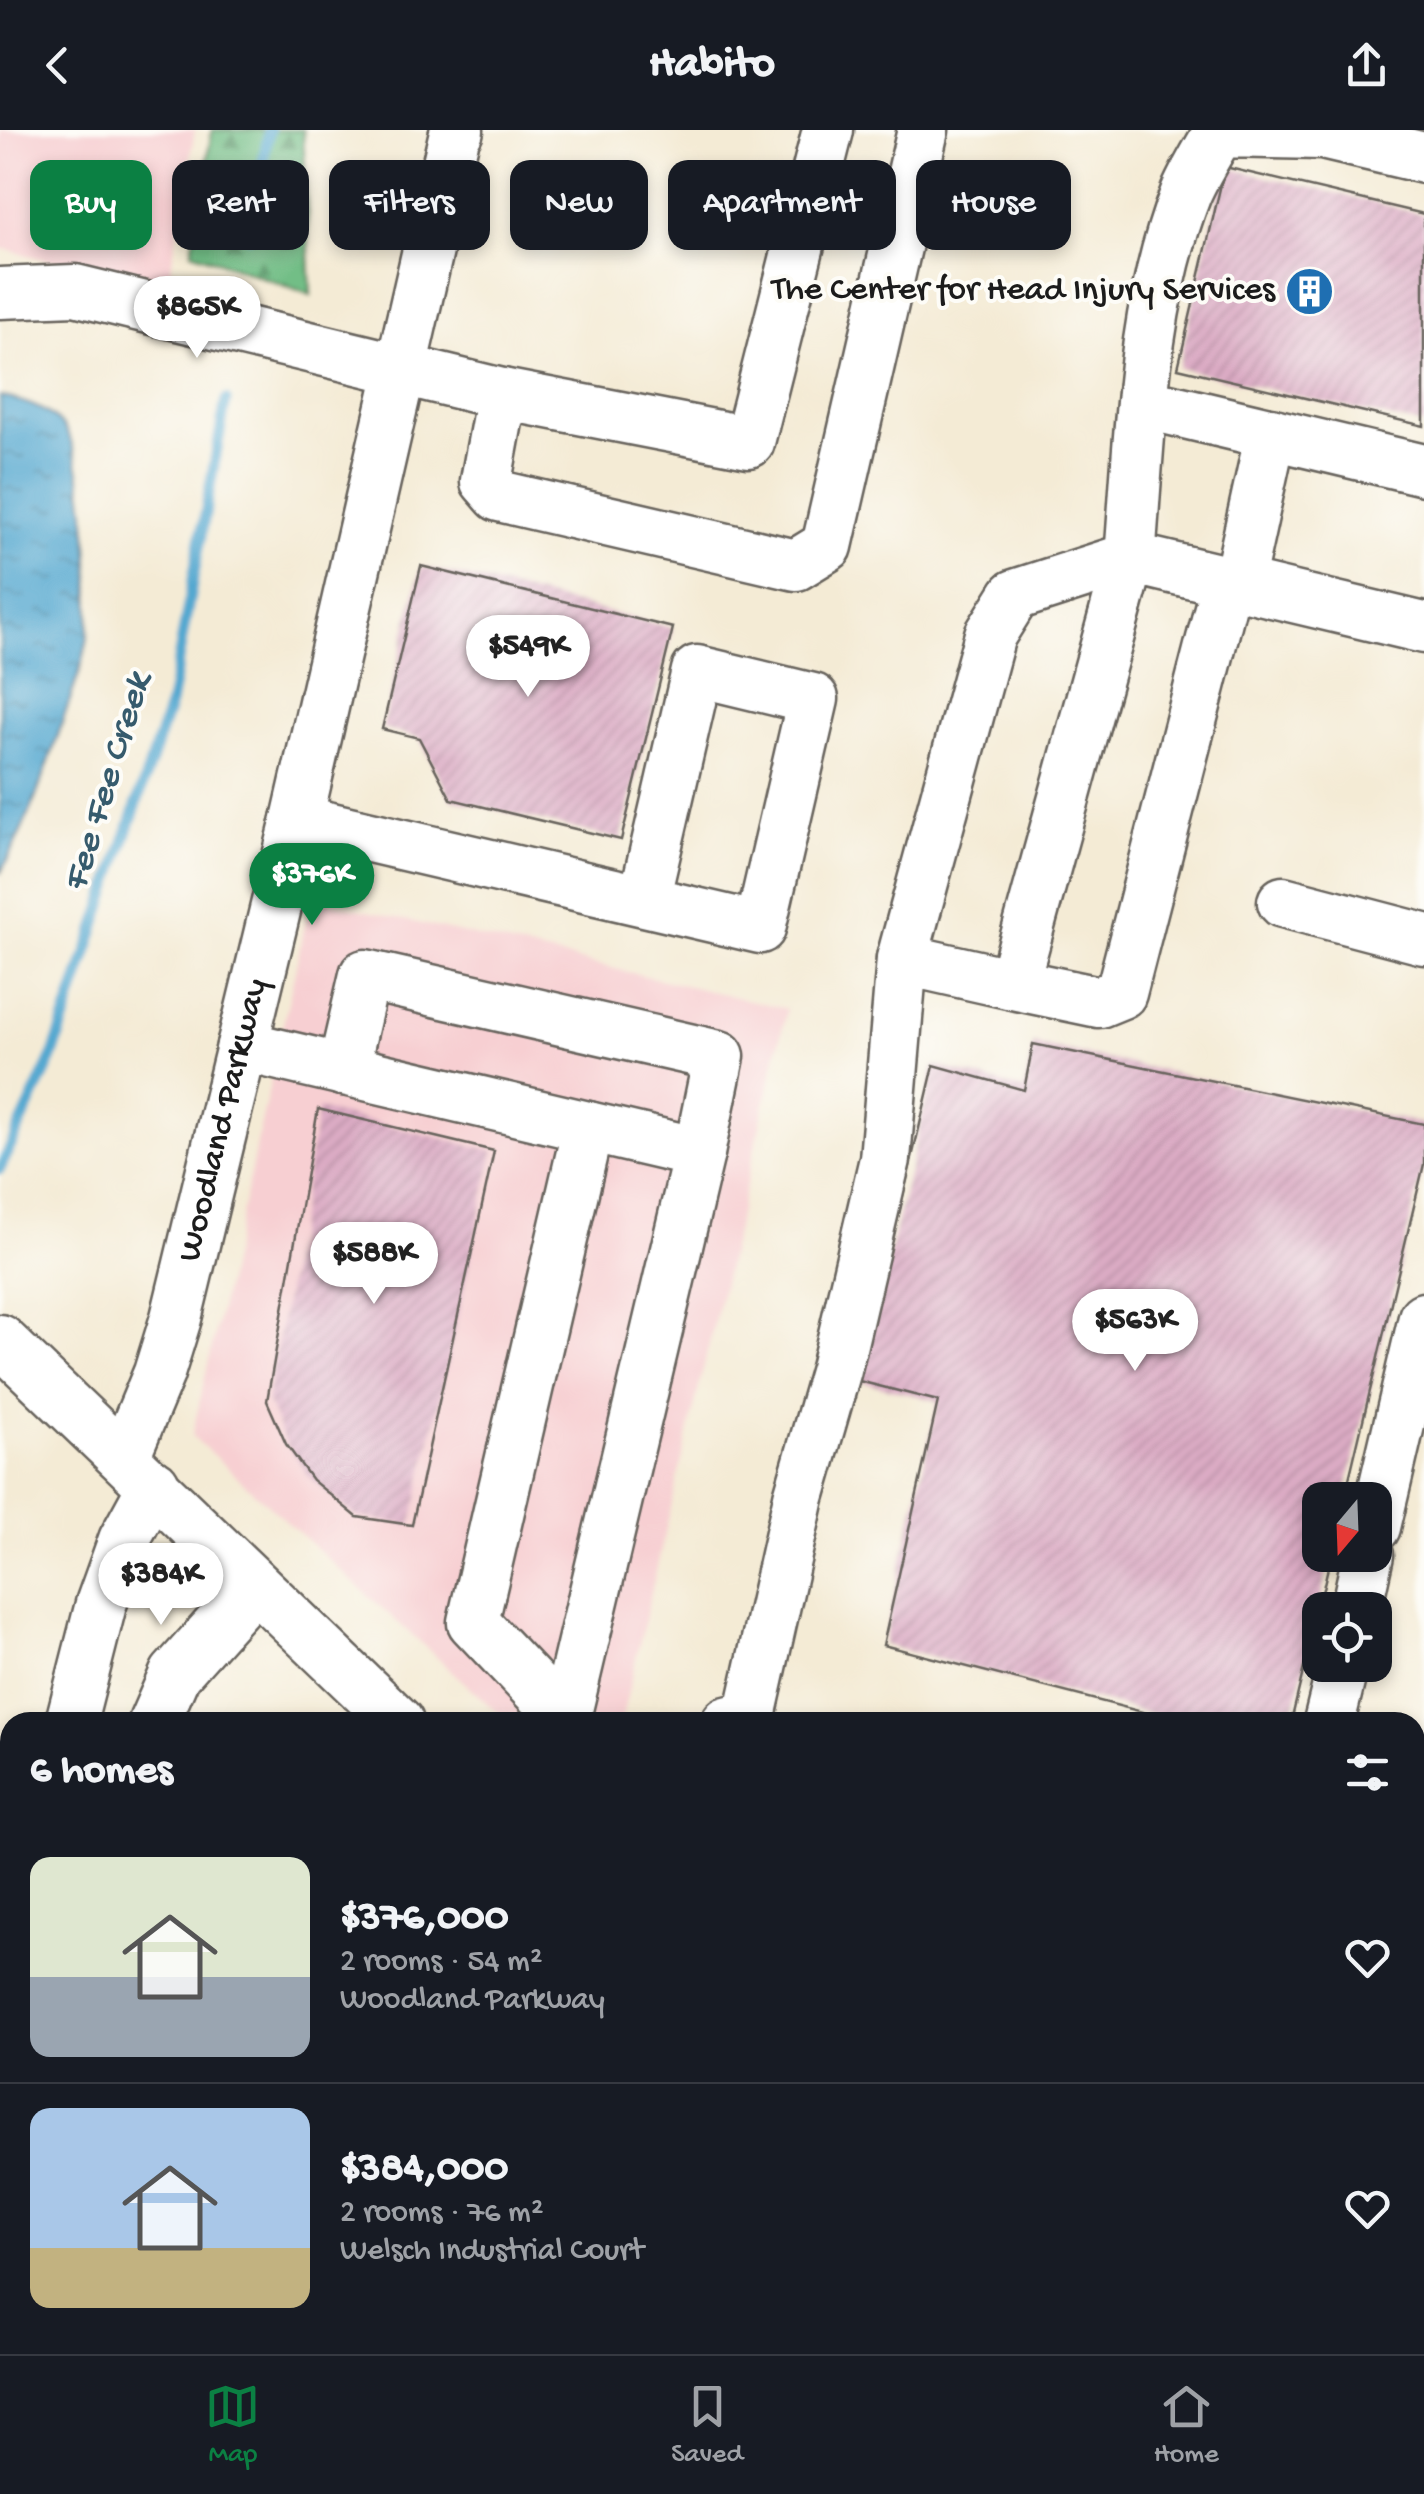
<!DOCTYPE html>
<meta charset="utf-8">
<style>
:root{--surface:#171b24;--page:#20242c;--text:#f1f3f6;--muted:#9ea1a6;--line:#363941;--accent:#0b8043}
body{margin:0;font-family:"Gochi Hand",sans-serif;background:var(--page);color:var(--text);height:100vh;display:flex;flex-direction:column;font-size:38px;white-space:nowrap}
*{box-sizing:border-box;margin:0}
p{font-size:32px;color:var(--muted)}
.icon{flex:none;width:55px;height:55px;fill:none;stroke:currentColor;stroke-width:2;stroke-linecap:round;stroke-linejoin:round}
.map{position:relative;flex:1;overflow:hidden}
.sheet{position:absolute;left:0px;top:1582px;width:1425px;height:642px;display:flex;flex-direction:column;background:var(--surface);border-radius:30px 30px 0 0;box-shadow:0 5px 15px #0003}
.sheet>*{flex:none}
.guide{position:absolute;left:30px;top:30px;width:1365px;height:90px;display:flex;gap:20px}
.needle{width:65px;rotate:199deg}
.fabs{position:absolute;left:1302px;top:1352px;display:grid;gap:20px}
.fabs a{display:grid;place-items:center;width:90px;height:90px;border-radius:20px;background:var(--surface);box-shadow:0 5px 15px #0003;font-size:50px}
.price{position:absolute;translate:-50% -85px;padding:0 22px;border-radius:35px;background:#fff;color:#222;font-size:32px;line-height:65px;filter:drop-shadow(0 2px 5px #0008)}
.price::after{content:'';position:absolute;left:50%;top:60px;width:30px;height:22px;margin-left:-15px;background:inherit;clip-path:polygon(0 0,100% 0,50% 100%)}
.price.selected{background:var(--accent);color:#fff}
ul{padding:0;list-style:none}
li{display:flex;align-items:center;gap:30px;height:250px;padding:0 30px}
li+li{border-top:2px solid var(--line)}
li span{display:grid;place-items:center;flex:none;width:280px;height:200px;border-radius:20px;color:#555}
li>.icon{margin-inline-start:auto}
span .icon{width:120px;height:120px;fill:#fffc;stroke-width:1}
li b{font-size:42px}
h2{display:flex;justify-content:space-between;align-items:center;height:120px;padding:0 30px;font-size:42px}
.pill{padding:0 35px;border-radius:20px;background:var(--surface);box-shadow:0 5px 15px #0003;font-size:35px;line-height:90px}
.pill.selected{background:var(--accent);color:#fff}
header{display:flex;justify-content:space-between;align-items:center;height:130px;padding:0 30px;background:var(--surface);font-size:45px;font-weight:800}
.tab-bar{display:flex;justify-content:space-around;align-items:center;height:140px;border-top:2px solid var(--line);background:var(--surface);font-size:28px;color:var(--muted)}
.tab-bar a{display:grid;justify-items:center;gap:5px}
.tab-bar .selected{color:var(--accent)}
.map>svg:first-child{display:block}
.built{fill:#f7cfd2}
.forest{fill:url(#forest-firs);stroke:#476d51;stroke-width:2.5}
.water{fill:url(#water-ripples);stroke:#386276;stroke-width:2.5}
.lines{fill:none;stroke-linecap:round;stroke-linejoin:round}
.stream{stroke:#55a8d0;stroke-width:11}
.building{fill:url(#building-hatch)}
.minor-casing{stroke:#68645d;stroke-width:55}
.minor{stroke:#fff;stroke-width:50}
.labels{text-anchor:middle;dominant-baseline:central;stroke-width:8;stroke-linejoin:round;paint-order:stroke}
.poi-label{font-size:35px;fill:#1c1c1c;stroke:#fdfcf7;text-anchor:end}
.street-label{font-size:35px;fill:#1c1c1c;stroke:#fdfcf7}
.water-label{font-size:38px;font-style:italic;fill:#365b6d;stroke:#fdfcf7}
</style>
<header><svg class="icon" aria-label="back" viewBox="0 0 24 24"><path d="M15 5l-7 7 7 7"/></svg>Habito<svg class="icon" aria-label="share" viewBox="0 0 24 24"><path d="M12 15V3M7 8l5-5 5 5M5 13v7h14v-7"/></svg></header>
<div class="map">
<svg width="1424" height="2224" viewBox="0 0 1424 2224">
<defs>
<pattern id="forest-firs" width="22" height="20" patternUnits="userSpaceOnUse" patternTransform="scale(2.5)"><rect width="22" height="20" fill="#72be86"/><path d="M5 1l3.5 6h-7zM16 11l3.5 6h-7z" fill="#5d9a6d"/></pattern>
<pattern id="water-ripples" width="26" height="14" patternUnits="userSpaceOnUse" patternTransform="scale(2.5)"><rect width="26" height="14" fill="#55a8d0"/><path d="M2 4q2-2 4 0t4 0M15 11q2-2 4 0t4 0" fill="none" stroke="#4688a8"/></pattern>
<pattern id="building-hatch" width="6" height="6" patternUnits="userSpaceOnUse" patternTransform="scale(2.5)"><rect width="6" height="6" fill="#dbabc4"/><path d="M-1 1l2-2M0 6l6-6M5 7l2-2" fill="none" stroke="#bb93a8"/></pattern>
</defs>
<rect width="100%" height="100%" fill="#fdfcf7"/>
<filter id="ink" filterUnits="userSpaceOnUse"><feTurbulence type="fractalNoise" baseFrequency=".01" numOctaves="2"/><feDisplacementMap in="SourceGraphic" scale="20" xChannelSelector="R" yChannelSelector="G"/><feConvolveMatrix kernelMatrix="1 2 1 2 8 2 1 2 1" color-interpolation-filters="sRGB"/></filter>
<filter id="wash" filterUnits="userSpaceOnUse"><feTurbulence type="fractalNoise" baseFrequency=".0048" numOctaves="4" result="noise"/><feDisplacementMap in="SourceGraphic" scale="40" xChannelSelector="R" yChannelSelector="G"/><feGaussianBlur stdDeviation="2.25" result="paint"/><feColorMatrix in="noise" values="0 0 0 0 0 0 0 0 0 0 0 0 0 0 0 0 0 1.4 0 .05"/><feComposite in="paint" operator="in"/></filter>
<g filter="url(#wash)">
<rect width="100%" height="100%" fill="#f4ebd5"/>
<path class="built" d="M 0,0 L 195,0 L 167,160 L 0,118 Z
M 311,768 L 787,879 L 621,1592 L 508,1592 L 192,1306 Z
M 1415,2180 L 1424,2184 L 1424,2224 L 1078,2224 L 1081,2215 L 1415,2215 Z"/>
<path class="forest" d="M 212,0 L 303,0 L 311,165 L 192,122 Z"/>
<path class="water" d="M 0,266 C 22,271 45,277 61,294 C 88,321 95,479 86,517 C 81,542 71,566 63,590 C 46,643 27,695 0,744 Z"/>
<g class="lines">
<path class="stream" d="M 249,106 L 269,0
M 0,1039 L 52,928 L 170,574 L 226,270"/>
</g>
<g id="blocks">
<path class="building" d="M 1225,37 L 1424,84 L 1424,296 L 1178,238 Z
M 421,436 L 673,498 L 621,710 L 451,669 L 419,608 L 382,599 Z
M 1033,914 L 1424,994 L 1424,1034 L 1344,1370 L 1320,1370 L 1320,1425 L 1331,1425 L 1291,1592 L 1181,1592 L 883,1515 L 938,1271 L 859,1251 L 934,935 L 1024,960 Z
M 318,979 L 494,1021 L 412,1395 L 357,1387 L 312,1350 L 286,1314 L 267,1271 Z
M 667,2215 L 772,2215 L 770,2224 L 665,2224 Z
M 1240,2215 L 1339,2215 L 1359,2224 L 1260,2224 Z"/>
</g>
</g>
<g filter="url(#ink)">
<use href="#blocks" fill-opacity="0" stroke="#68645d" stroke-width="2.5"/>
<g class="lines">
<defs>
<g id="minor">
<path d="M 0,163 L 75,160 L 502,264 L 486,351 L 499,366 L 796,435 L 827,416 L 923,0"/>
<path d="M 502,264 L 749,312 L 828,0"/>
<path d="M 1143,273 L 1424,340"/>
<path d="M 1238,454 L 1271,303"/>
<path d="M 297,690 L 760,798 L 813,569 L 697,541 L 644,770"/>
<path d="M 1283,772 L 1424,809"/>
<path d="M 902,829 L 990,505 L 1015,465 L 1130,428 C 1140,307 1141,178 1186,63 C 1195,42 1208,22 1219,2 L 1322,4 L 1424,28"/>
<path d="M 1013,854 L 1099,872 L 1121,863 L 1227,451"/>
<path d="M 242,916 L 699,1023 L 564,1592"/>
<path d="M 343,940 L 365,845 L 719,926 L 699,1023"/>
<path d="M 0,1210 L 398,1592"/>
<path id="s1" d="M 124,1327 L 159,1243 L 176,1188 L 297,690 L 454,7 L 458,0"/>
<path d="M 1375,1397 L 1424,1188"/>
<path d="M 1356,1480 L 1368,1425"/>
<path d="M 565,1589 L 473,1492 L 588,997"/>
<path d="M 71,1592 L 101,1474 L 124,1410 L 154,1355"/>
<path d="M 154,1592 L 175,1544 L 254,1456"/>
<path d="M 727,1592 L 750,1586 L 799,1367 L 836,1239 L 885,1029 L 902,829 L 1013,854 L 1130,428 L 1424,498"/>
<path d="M 1329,1592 L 1343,1535"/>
<path d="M 1415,1838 L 1424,1841"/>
<path d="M 0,1868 L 10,1830"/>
<path d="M 1415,2108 L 1424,2112"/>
<path d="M 0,2138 L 10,2099"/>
<path d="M 0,2223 L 5,2224"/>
<path d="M 486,2224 L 488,2215"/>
<path d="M 584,2224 L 586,2215"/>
<path d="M 876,2224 L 878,2215"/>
</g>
</defs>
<use href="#minor" class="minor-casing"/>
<use href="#minor" class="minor"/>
</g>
</g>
<defs>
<symbol id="building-disc" viewBox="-11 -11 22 22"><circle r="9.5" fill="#1f6fb2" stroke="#fdfcf7"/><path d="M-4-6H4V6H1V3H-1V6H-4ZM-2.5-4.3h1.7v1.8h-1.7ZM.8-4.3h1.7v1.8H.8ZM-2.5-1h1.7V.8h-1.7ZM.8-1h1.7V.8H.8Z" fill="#fff"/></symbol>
</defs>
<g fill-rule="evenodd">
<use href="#building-disc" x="1282" y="134" width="55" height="55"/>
</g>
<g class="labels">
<g class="poi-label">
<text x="1275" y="161">The Center for Head Injury Services</text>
</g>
<g class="street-label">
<text stroke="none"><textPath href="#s1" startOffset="352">Woodland Parkway</textPath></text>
</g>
<g class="water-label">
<text transform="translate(109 653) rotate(-73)">Fee Fee Creek</text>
</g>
</g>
</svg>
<div class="fabs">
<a><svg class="needle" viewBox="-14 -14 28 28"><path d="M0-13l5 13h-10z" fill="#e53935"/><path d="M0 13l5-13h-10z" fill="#9ea1a6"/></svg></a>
<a><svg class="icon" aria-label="locate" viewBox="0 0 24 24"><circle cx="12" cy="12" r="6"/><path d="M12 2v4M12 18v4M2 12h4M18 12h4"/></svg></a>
</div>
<b class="price" style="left:197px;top:231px">$865K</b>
<b class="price" style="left:528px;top:570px">$549K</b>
<b class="price selected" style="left:312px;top:798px">$376K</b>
<b class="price" style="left:374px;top:1177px">$588K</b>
<b class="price" style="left:1135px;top:1244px">$563K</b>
<b class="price" style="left:161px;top:1498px">$384K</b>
<div class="guide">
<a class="pill selected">Buy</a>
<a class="pill">Rent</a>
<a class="pill">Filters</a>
<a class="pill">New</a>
<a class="pill">Apartment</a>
<a class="pill">House</a>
</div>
<section class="sheet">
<h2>6 homes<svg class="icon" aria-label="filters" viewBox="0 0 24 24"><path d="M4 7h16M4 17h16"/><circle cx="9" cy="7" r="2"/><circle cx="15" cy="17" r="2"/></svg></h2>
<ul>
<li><span style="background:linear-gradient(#dfe7d0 60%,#9aa5b1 0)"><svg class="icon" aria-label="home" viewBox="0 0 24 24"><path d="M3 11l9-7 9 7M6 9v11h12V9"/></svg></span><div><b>$376,000</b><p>2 rooms · 54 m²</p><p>Woodland Parkway</p></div><svg class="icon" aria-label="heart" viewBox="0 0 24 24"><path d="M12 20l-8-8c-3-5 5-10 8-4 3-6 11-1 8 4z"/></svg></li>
<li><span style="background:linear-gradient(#a9c7e8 70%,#c2b280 0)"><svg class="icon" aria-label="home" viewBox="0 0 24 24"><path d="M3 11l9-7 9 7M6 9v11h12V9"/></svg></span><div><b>$384,000</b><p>2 rooms · 76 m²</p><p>Welsch Industrial Court</p></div><svg class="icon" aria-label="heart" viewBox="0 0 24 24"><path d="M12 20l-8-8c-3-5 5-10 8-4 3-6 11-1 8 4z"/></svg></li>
</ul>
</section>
</div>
<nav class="tab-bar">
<a class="selected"><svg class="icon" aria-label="map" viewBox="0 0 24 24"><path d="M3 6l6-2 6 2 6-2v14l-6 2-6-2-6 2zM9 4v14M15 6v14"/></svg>Map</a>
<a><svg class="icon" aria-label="saved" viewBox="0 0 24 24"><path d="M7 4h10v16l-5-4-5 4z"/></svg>Saved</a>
<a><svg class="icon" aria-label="home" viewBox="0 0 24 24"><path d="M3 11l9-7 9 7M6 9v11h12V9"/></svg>Home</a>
</nav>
